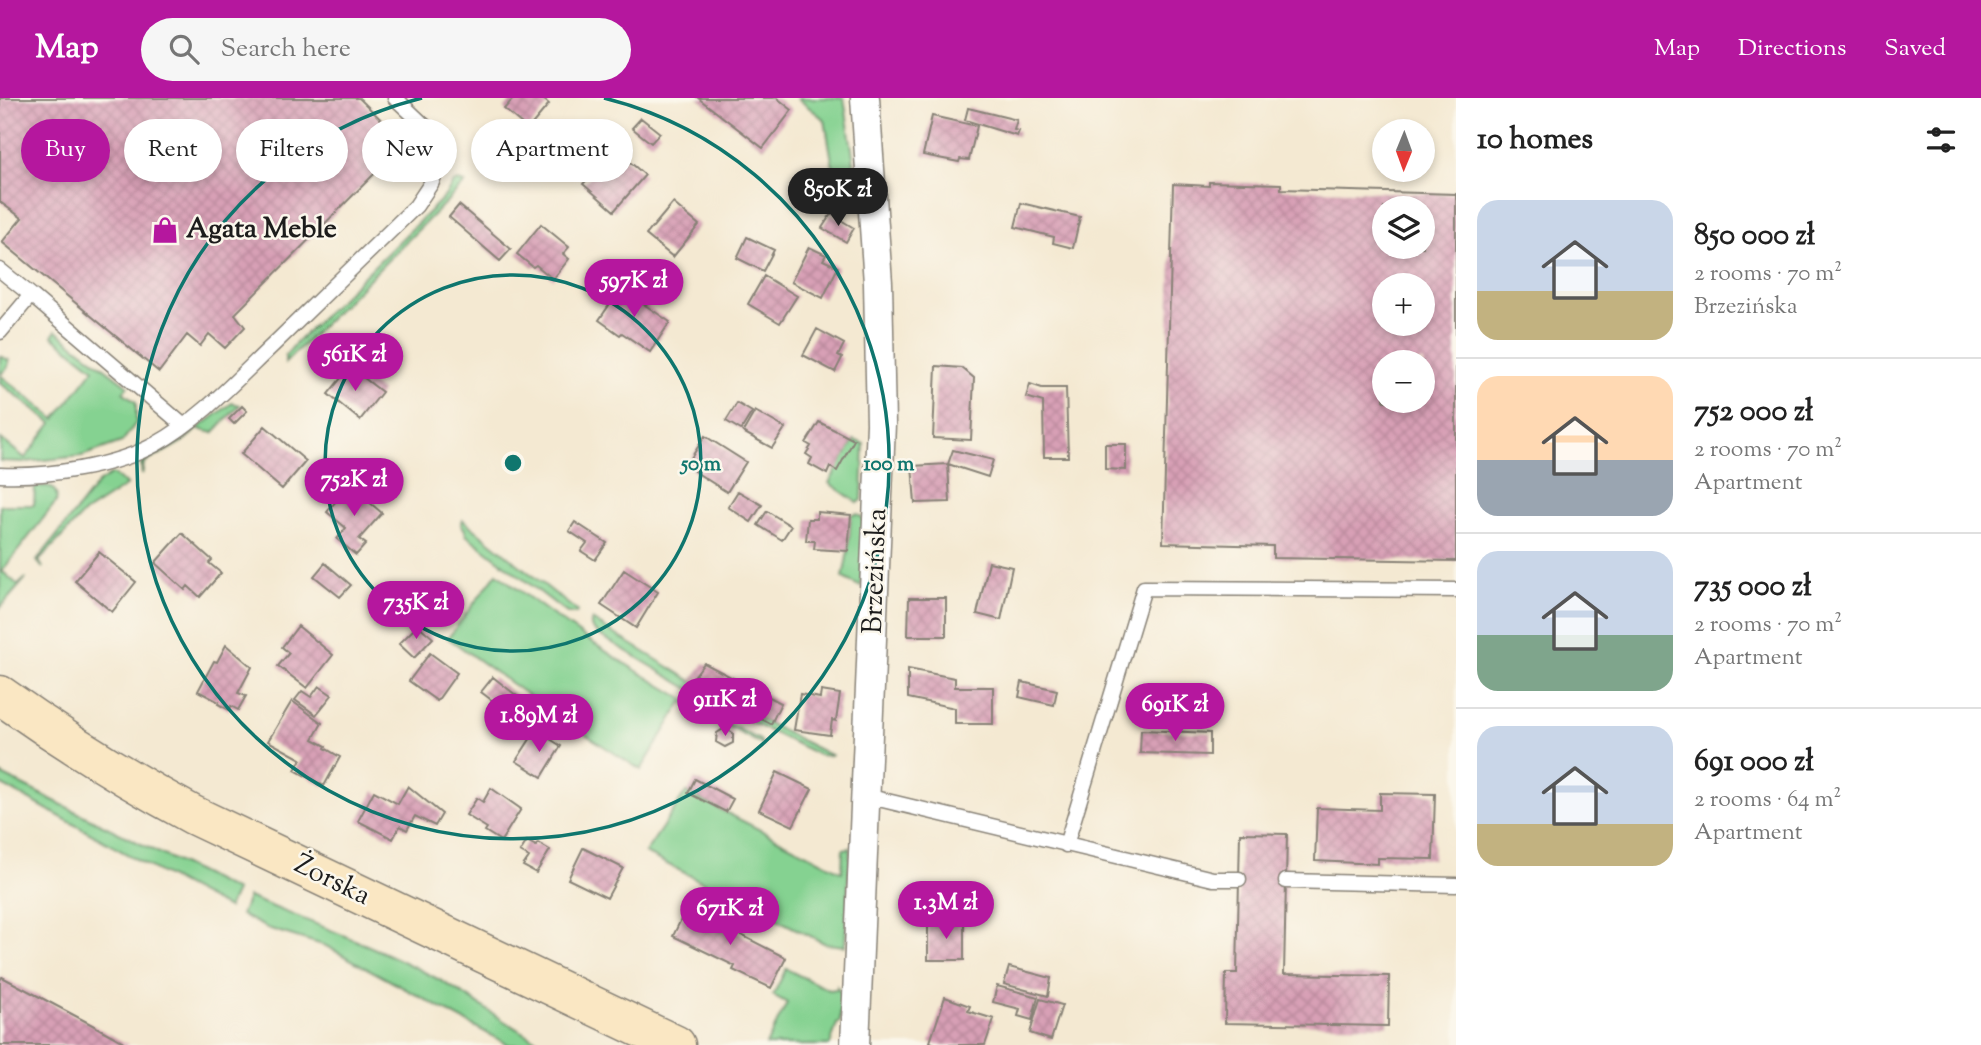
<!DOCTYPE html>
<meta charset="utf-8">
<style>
:root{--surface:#fff;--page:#f6f6f6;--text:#222;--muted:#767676;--line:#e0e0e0;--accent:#b5179e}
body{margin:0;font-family:"Sorts Mill Goudy",serif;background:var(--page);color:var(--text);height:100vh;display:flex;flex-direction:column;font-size:26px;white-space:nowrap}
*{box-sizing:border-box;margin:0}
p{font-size:23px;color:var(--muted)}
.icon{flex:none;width:38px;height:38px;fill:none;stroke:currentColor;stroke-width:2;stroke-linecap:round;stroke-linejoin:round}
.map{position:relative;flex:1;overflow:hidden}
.drawer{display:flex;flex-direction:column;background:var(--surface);width:525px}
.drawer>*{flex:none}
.hud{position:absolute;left:21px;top:21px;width:665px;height:63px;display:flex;gap:14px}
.needle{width:46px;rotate:181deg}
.buttons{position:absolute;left:1372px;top:21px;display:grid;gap:14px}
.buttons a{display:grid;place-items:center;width:63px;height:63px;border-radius:50%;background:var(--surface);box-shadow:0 4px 10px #0003;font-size:35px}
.price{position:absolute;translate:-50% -60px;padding:0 16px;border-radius:24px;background:var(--accent);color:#fff;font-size:23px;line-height:46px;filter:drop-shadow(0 2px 4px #0008)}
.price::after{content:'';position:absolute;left:50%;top:42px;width:21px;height:16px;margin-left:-10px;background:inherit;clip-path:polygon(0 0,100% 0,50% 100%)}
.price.current{background:#222;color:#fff}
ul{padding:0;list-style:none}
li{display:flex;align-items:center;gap:21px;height:175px;padding:0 21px}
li+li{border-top:2px solid var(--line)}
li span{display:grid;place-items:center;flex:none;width:196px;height:140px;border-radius:21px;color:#555}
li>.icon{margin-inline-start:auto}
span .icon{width:84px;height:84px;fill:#fffc;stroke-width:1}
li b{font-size:30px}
h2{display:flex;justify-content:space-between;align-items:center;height:84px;padding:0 21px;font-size:30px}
.tag{padding:0 24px;border-radius:32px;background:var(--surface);box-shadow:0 4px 10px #0003;font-size:24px;line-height:63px}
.tag.current{background:var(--accent);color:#fff}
header{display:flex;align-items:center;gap:42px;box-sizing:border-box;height:98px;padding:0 35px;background:var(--accent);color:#fff}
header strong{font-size:33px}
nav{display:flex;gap:38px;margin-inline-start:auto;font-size:24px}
.search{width:490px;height:63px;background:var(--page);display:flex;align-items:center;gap:18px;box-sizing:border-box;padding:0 24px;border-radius:38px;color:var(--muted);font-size:26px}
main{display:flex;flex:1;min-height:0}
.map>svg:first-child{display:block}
.grass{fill:#85d291;stroke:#507756;stroke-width:2}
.building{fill:url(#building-cross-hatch);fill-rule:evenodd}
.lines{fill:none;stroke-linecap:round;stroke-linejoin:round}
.service-casing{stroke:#888277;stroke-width:17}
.minor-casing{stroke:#888277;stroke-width:31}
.secondary-casing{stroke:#888277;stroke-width:41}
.service{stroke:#fff;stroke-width:14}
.minor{stroke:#fff;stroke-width:28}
.secondary{stroke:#fae7c3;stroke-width:38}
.ring{fill:none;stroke:#0f766e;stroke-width:3.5}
.labels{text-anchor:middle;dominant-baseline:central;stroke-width:5;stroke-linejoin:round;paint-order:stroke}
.poi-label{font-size:28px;font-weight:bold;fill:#1c1c1c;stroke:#fbf7ec;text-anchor:start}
.street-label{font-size:28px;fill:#1c1c1c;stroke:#fbf7ec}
.centre{fill:#0f766e;stroke:#fbf7ec;stroke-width:3.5}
.ring-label{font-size:21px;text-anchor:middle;font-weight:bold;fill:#0f766e;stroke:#fbf7ec;stroke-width:5;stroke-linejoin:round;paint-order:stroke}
</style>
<header>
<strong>Map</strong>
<div class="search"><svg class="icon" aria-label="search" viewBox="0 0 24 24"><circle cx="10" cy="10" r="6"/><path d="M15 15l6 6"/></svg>Search here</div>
<nav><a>Map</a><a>Directions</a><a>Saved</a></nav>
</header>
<main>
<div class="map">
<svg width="1456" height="947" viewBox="0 0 1456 947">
<defs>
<pattern id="building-cross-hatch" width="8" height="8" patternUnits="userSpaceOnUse" patternTransform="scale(1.75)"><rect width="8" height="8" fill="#d8a0b6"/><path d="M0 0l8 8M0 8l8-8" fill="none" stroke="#b9899c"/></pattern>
</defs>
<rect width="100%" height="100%" fill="#fbf7ec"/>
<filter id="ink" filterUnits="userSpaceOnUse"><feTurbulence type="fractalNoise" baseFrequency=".0143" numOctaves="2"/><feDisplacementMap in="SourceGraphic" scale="14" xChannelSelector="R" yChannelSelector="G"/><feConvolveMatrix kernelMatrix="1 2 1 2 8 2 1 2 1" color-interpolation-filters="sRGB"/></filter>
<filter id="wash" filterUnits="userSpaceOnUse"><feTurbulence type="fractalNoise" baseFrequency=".00686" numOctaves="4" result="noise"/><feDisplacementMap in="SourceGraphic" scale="28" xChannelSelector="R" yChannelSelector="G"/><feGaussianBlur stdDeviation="1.57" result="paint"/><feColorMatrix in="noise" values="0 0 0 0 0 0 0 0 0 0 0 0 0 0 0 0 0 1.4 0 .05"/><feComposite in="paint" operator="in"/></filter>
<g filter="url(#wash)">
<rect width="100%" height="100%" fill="#f4e9d2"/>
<path class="grass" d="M 797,0 L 844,0 L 854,64 L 852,69 L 833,69 L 825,22 Z
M 458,83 L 465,85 L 285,265 L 285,258 L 296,245 L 445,98 L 453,85 Z
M 56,233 L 128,288 L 123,294 L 136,304 L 136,325 L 122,344 L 82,358 L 25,364 L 0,363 L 1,341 L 25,360 L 52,325 L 0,285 L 0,258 L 9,262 L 8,269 L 0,277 L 55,321 L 94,271 L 52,238 Z
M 232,305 L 240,307 L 213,335 L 198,331 L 182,344 L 144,365 L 142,377 L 141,365 L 181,343 Z
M 854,342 L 864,346 L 862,402 L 858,405 L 829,385 Z
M 112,376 L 127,387 L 84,415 L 39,463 L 43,470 L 37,463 L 43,455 L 98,385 Z
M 47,388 C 55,390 58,396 56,404 L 2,473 L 18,487 L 26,480 L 0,510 L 0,407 L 34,407 L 35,389 Z
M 857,416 L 861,418 L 863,422 L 861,489 L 843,480 L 848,453 L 851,417 Z
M 463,422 L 577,513 L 576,516 L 567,515 L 466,437 L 465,432 L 461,426 Z
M 497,475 C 579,540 667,595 760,642 L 763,649 L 761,646 L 682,604 L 641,672 C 575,631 511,586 448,540 Z
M 592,522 L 721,601 L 832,658 L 819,657 L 718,608 L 601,538 C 595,533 588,530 592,522 Z
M 0,676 L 236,793 L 228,810 C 150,772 77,726 0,686 Z
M 686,694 L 842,774 L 843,751 L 850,750 L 845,848 L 826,846 L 645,755 Z
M 248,799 C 310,824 373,847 432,878 C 472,898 506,929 548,947 L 509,947 L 326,848 L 267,830 L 241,817 Z
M 786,871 L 829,892 L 837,891 L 837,889 L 841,895 L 840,924 L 837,926 L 830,947 L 766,947 L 787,905 L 773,897 Z"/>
<g id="blocks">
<path class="building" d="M 0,0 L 359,0 L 405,45 L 235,216 L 245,229 L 225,250 L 209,236 L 200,248 L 187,237 L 159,274 L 2,144 L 22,120 L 0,104 Z
M 514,0 L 542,0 L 549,6 L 528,31 L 504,11 Z
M 698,0 L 777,0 L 792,12 L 763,50 Z
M 968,10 L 1017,22 L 1014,32 L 1019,33 L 1017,38 L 965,22 Z
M 932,18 L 977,28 L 969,62 L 960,61 L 959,64 L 923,57 Z
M 641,20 L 660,35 L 651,45 L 632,30 Z
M 590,29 L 602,40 L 575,72 L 563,64 Z
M 611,55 L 622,64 L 625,60 L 645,77 L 614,113 L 583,86 Z
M 1209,84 L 1281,86 L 1281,91 L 1456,96 L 1456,463 L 1273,460 L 1273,448 L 1163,445 L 1173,86 L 1209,88 ZM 1384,110 L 1423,110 L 1423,149 L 1384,149 ZM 1384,187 L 1423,187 L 1423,226 L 1384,226 ZM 1384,264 L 1423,264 L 1423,303 L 1384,303 Z
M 673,105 L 699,127 L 673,159 L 646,137 Z
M 1021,105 L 1080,119 L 1073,150 L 1053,145 L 1054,139 L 1015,129 Z
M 459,107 L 511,151 L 500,163 L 449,119 Z
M 831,116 L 854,130 L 846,144 L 822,130 Z
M 541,126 L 569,149 L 563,156 L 569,161 L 553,181 L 536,167 L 533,169 L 517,156 Z
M 747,139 L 774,152 L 763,173 L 737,160 Z
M 809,149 L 826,157 L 823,162 L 838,169 L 823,200 L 791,184 Z
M 764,178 L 797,198 L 780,225 L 748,206 Z
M 623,187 L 644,202 L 642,205 L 670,224 L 650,254 L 622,235 L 620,237 L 599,222 Z
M 817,231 L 844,246 L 838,258 L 842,260 L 835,274 L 803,257 Z
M 936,268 L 962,270 L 974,280 L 971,342 L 933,340 Z
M 350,269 L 382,294 L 360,322 L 328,296 Z
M 1030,286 L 1042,290 L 1066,290 L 1068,359 L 1044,359 L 1043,304 L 1026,299 Z
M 737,305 L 752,314 L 741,332 L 726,323 Z
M 242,308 L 247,313 L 234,326 L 229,321 Z
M 755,313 L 785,330 L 772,350 L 743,334 Z
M 819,324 L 854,342 L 837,373 L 830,369 L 827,376 L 809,366 L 812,360 L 806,356 L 811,348 L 806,345 Z
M 265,328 L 306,363 L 282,391 L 241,356 Z
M 705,338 L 746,364 L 727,394 L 686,368 Z
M 1105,346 L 1126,346 L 1126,372 L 1105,371 Z
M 953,352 L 993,362 L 988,379 L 948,366 Z
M 948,366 L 950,404 L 915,405 L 912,368 Z
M 349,387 L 382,415 L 359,441 L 366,446 L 356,457 L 337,441 L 346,430 L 327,414 Z
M 738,393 L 762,407 L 751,424 L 728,409 Z
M 767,413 L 791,428 L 782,442 L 758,427 Z
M 817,414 L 851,417 L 848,453 L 814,451 L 815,443 L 806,443 L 808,421 L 817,421 Z
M 575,424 L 607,445 L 595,462 L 581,453 L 587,445 L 569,433 Z
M 182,435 L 212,462 L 209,465 L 221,475 L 200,499 L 188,488 L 185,492 L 155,465 Z
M 99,454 L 136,484 L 112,514 L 75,483 Z
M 989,464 L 1012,469 L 1001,522 L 977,516 Z
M 325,465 L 351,487 L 340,499 L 314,478 Z
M 624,472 L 658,494 L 636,530 L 601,507 Z
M 909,500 L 946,500 L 946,538 L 908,538 Z
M 418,527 L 433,540 L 414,560 L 399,546 Z
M 298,528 L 333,557 L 307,590 L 278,568 L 289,555 L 282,549 Z
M 226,547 L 252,569 L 238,595 L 246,598 L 238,612 L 231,608 L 229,612 L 218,606 L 219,604 L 198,593 L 214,563 L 217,564 Z
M 430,555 L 457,575 L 437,603 L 409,583 Z
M 704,565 L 781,605 L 771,626 L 691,583 Z
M 908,571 L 955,580 L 955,589 L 993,589 L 993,626 L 955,626 L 955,610 L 908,600 Z
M 493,579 L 522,602 L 510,616 L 481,594 Z
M 1022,584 L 1057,592 L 1054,607 L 1019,599 Z
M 319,588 L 332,597 L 316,617 L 295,602 L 302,593 L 311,599 Z
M 821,593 L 840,596 L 836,623 L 832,622 L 830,637 L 794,632 L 800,596 L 820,600 Z
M 292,603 L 322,625 L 313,641 L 326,648 L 325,650 L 340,659 L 324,688 L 295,672 L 301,661 L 268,643 Z
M 725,630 L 733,635 L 733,645 L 725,649 L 716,644 L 717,635 Z
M 536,632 L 561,648 L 542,679 L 516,663 Z
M 1141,632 L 1210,635 L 1210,657 L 1140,655 Z
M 777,674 L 812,691 L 793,728 L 759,712 Z
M 695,681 L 733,701 L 726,714 L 688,695 Z
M 408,688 L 442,716 L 435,728 L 415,718 L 407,732 L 400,728 L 393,741 L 358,723 L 374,693 L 398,706 Z
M 491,690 L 521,711 L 501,743 L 485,733 L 487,730 L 466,717 L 477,700 L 483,704 Z
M 1380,695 L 1435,696 L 1433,761 L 1378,760 L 1378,766 L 1315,763 L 1317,710 L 1380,712 Z
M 1240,735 L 1287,736 L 1284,876 L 1389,878 L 1388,928 L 1225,925 L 1226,875 L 1237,875 Z
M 527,743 L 536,748 L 538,745 L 550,752 L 536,775 L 523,768 L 529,759 L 520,754 Z
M 583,750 L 623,770 L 607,800 L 568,781 Z
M 687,809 L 786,860 L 771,890 L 733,872 L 735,868 L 673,838 Z
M 928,824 L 964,825 L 964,862 L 928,862 Z
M 1009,869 L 1051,880 L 1048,898 L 1004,886 Z
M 2,879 L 85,923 L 129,947 L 0,947 L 0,882 Z
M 997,888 L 1038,899 L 1032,922 L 1018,918 L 1020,911 L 993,904 Z
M 945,899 L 970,908 L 968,913 L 994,921 L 985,947 L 937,947 L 930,944 Z
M 1040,901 L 1062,907 L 1051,942 L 1030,935 Z"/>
</g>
</g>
<g filter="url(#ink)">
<use href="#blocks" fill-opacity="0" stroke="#888277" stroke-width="2"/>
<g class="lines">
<defs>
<path id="service" d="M 0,172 L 31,197 L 0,234
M 31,197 L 184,328
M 0,377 C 47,379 114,369 156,346 C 201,321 237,281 274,246 C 321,200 369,154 416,108 L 432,84 L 442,54 L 428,31 L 395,0
M 866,698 L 1213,781 L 1239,781
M 1066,747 L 1144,490 L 1456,492
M 1286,783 L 1456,787"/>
<path id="minor" d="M 855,947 L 881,326 L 878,185 L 865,0"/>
<path id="secondary" d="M 0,597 C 62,641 126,681 193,717 L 676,947"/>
</defs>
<use href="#service" class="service-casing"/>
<use href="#minor" class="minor-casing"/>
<use href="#secondary" class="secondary-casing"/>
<use href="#service" class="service"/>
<use href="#minor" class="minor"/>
<use href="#secondary" class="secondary"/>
</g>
</g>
<g class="ring">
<circle cx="513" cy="365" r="188"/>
<path d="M604 0A376 376 0 1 1 422 0"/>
</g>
<defs>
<symbol id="shop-bare" viewBox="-9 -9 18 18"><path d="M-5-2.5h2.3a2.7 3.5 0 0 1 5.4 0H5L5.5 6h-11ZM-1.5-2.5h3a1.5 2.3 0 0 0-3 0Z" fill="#b5179e" stroke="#fbf7ec" stroke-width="2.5" paint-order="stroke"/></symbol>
</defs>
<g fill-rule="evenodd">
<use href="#shop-bare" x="146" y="113" width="38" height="38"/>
</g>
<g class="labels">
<g class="poi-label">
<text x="186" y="132">Agata Meble</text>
</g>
<g class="street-label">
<text transform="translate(876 473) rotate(-88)">Brzezińska</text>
<text transform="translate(332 783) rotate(26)">Żorska</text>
</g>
</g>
<circle cx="513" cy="365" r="10" class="centre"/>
<g class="ring-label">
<text x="701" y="372">50 m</text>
<text x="889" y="372">100 m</text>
</g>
</svg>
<div class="buttons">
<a><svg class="needle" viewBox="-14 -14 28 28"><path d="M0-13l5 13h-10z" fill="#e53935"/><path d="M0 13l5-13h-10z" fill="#767676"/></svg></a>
<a><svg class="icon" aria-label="layers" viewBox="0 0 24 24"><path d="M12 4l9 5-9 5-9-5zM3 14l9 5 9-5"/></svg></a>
<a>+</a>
<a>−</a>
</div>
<b class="price current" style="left:838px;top:130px">850K zł</b>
<b class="price" style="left:634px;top:221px">597K zł</b>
<b class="price" style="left:355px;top:295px">561K zł</b>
<b class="price" style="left:354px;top:420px">752K zł</b>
<b class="price" style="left:416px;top:543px">735K zł</b>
<b class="price" style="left:725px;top:640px">911K zł</b>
<b class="price" style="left:1175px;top:645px">691K zł</b>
<b class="price" style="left:539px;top:656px">1.89M zł</b>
<b class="price" style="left:946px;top:843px">1.3M zł</b>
<b class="price" style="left:730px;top:849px">671K zł</b>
<div class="hud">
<a class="tag current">Buy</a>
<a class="tag">Rent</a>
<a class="tag">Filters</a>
<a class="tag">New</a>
<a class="tag">Apartment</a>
</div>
</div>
<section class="drawer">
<h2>10 homes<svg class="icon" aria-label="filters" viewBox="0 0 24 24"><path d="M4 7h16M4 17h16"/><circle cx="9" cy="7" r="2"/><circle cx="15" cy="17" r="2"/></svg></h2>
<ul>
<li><span style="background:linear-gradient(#c9d6e8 65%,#c2b280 0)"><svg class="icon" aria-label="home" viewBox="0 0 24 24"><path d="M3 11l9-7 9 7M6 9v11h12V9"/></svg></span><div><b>850 000 zł</b><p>2 rooms · 70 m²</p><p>Brzezińska</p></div></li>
<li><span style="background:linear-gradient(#ffd9b3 60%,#9aa5b1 0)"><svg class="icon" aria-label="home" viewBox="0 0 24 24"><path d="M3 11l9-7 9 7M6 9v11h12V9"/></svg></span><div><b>752 000 zł</b><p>2 rooms · 70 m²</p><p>Apartment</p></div></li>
<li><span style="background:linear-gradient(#c9d6e8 60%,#7fa58c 0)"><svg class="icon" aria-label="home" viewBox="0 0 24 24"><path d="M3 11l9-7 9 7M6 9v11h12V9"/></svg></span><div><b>735 000 zł</b><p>2 rooms · 70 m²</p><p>Apartment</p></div></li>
<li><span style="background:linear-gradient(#c9d6e8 70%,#c2b280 0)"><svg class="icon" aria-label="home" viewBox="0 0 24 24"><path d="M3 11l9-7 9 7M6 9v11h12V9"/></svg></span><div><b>691 000 zł</b><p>2 rooms · 64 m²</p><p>Apartment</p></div></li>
</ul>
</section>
</main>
